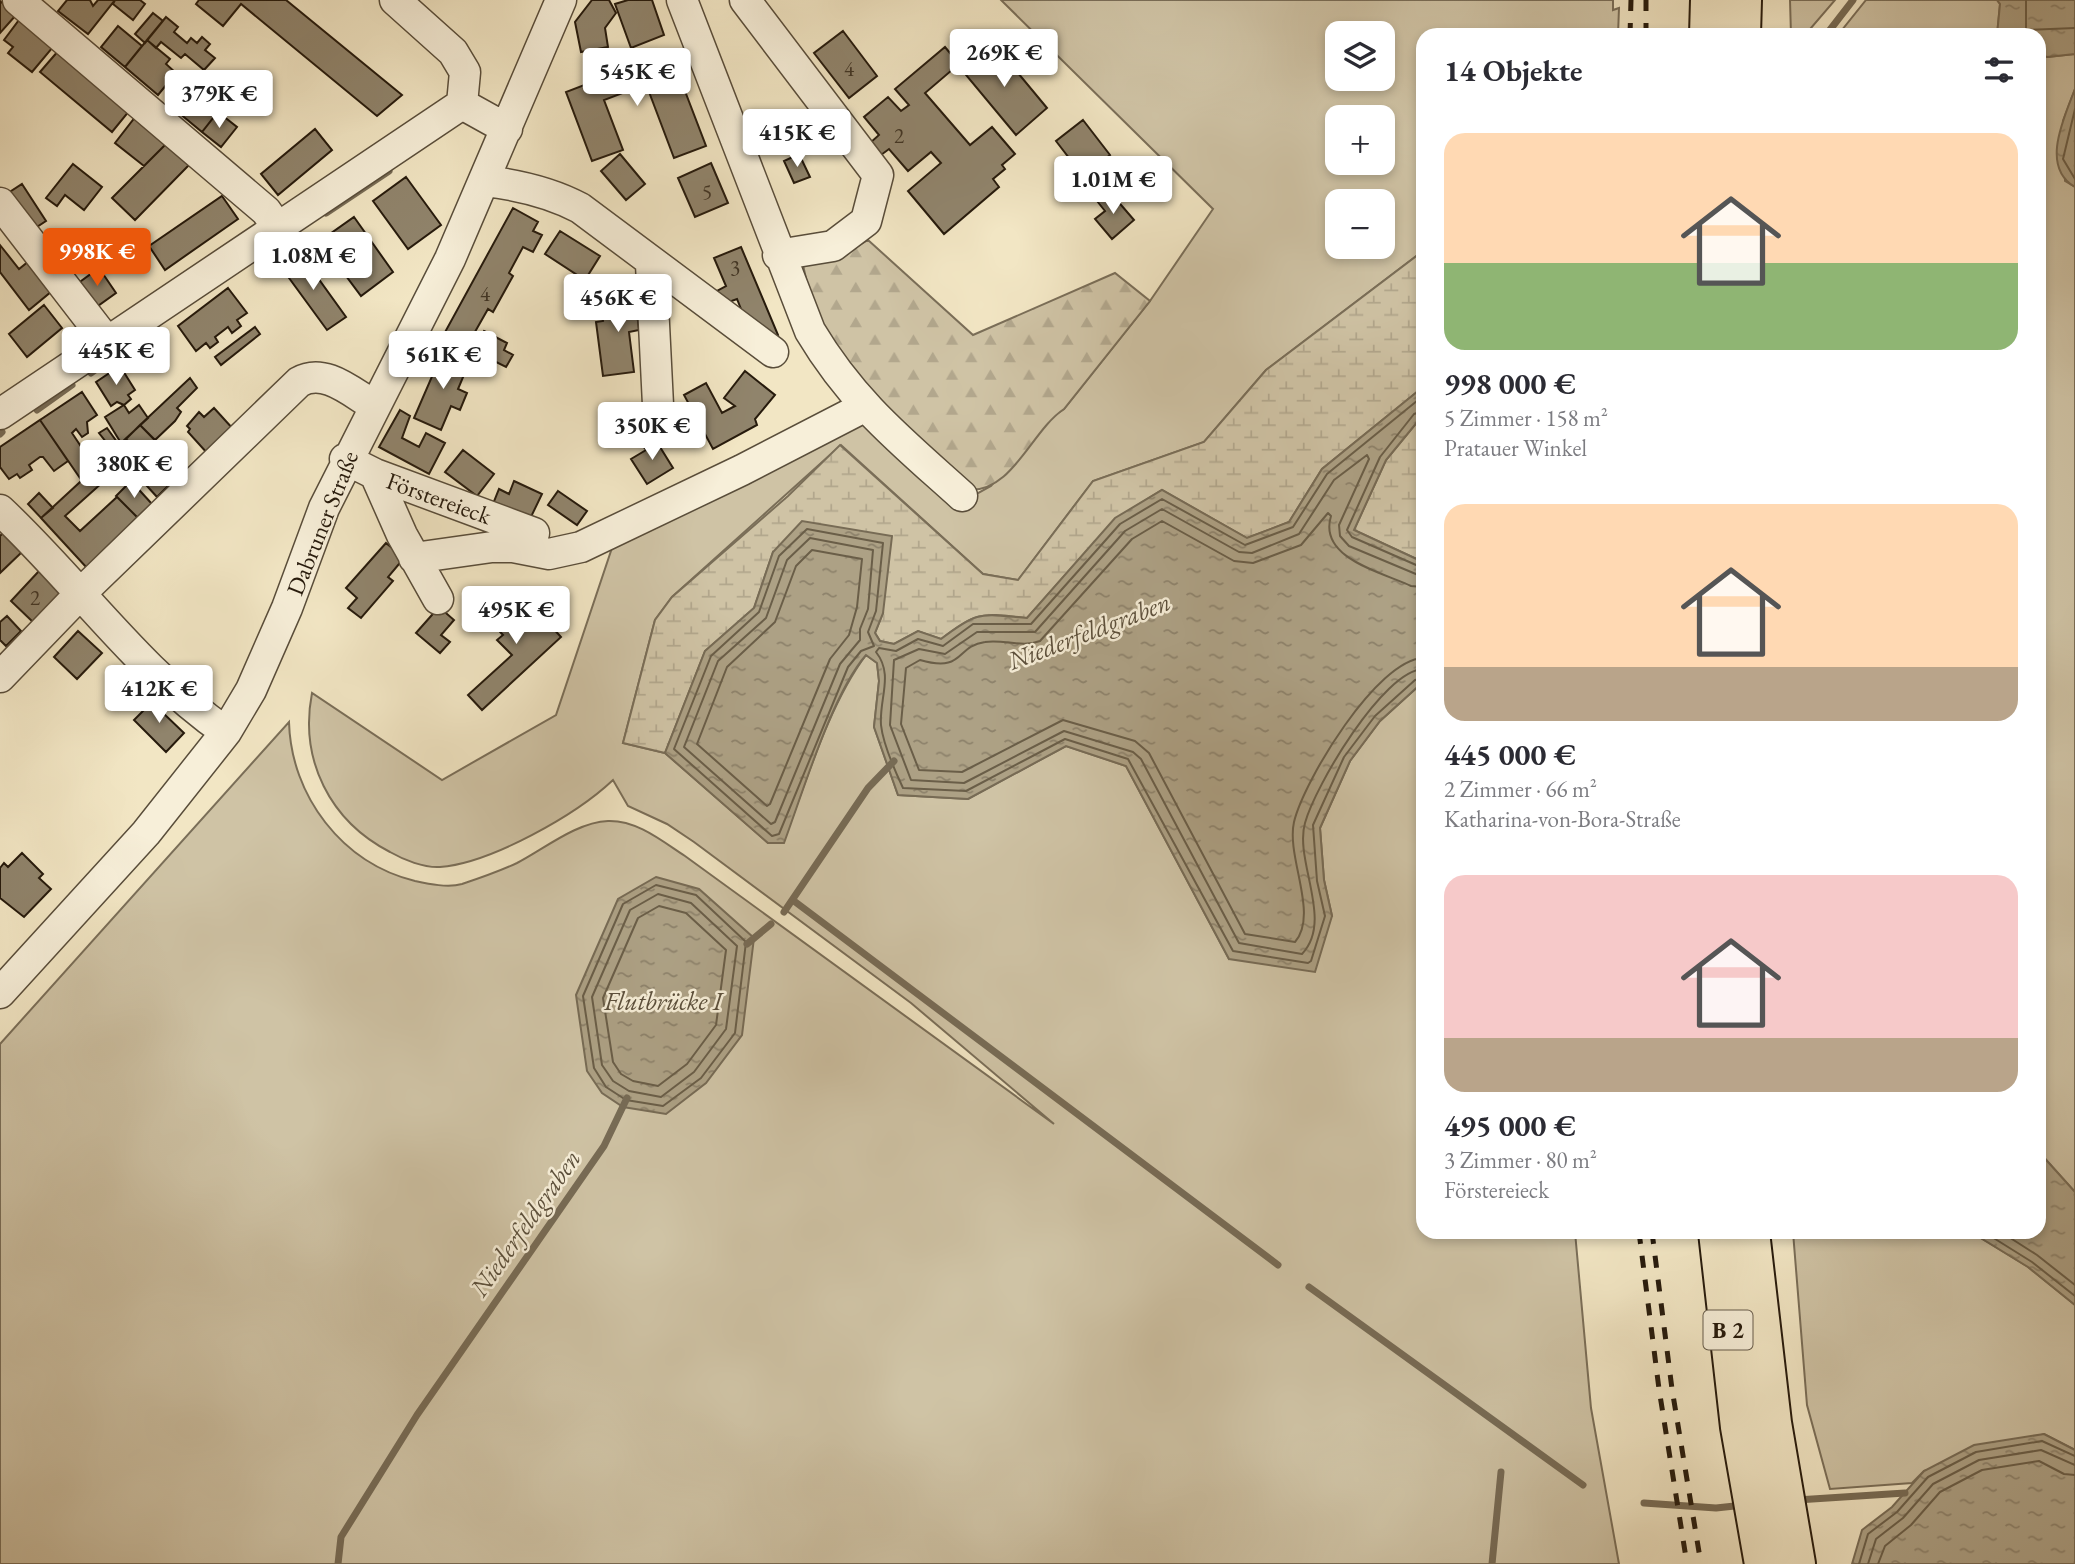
<!DOCTYPE html>
<html lang="de">
<meta charset="utf-8">
<style>
:root{--surface:#fff;--page:#f2f2f3;--text:#2b2b33;--muted:#7c7c81;--accent:#ea580c}
body{margin:0;font-family:"EB Garamond",serif;background:var(--page);color:var(--text);height:100vh;display:flex;flex-direction:column;font-size:26px;white-space:nowrap}
*{box-sizing:border-box;margin:0}
p{font-size:23px;color:var(--muted)}
.icon{flex:none;width:38px;height:38px;fill:none;stroke:currentColor;stroke-width:2;stroke-linecap:round;stroke-linejoin:round}
.map{position:relative;flex:1;overflow:hidden}
.details{position:absolute;left:1416px;top:28px;width:630px;height:1211px;display:flex;flex-direction:column;background:var(--surface);border-radius:21px;box-shadow:0 4px 10px #0003}
.details>*{flex:none}
.buttons{position:absolute;left:1325px;top:21px;display:grid;gap:14px}
.buttons a{display:grid;place-items:center;width:70px;height:70px;border-radius:14px;background:var(--surface);box-shadow:0 4px 10px #0003;font-size:35px}
.price{position:absolute;translate:-50% -60px;padding:0 16px;border-radius:7px;background:#fff;color:#222;font-size:23px;line-height:46px;filter:drop-shadow(0 2px 4px #0008)}
.price::after{content:'';position:absolute;left:50%;top:42px;width:21px;height:16px;margin-left:-10px;background:inherit;clip-path:polygon(0 0,100% 0,50% 100%)}
.price.on{background:var(--accent);color:#fff}
ul{padding:0;list-style:none}
li{display:grid;align-content:center;gap:14px;height:371px;padding:0 28px}
li span{display:grid;place-items:center;height:217px;border-radius:21px;color:#555}
li>.icon{margin-inline-start:auto}
span .icon{width:126px;height:126px;fill:#fffc;stroke-width:1}
li b{font-size:30px}
h2{display:flex;justify-content:space-between;align-items:center;height:84px;padding:0 28px;font-size:30px}
.map>svg:first-child{display:block}
.green{fill:#cfc3a5;stroke:#7a6e58;stroke-width:2;fill-rule:evenodd}
.forest{fill:url(#forest-firs);stroke:#7a6e58;stroke-width:2}
.wetland{fill:url(#wetland-marsh);stroke:#7a6e58;stroke-width:2}
.water{fill:url(#water-ripples);stroke:#776b55;stroke-width:2}
.lines{fill:none;stroke-linecap:round;stroke-linejoin:round}
.shore{stroke:#6a5e48;stroke-width:2}
.stream{stroke:#776b55;stroke-width:7}
.building{fill:#90846c;stroke:#261a0c;stroke-width:2}
.minor-casing{stroke:#594d3a;stroke-width:33}
.major-casing{stroke:#261a0c;stroke-width:42}
.minor{stroke:#f7efd9;stroke-width:30}
.major{stroke:#f2e6c4;stroke-width:38}
.rail{stroke:#261a0c;stroke-width:5;stroke-dasharray:12 12;stroke-linecap:butt}
.labels{text-anchor:middle;dominant-baseline:central;stroke-width:5;stroke-linejoin:round;paint-order:stroke}
.number-label{font-size:21px;fill:#403424}
.shield{fill:#f7efd9;stroke:#655a4a;stroke-width:2}
.shield-label{font-size:23px;font-weight:bold;fill:#261a0c}
.street-label{font-size:24px;fill:#261a0c;stroke:#f7efd9}
.water-label{font-size:26px;font-style:italic;fill:#5c503c;stroke:#f7efd9}
</style>
<div class="map">
<svg width="2075" height="1564" viewBox="0 0 2075 1564">
<defs>
<pattern id="forest-firs" width="22" height="20" patternUnits="userSpaceOnUse" patternTransform="scale(1.75)"><rect width="22" height="20" fill="#cfc3a5"/><path d="M5 1l3.5 6h-7zM16 11l3.5 6h-7z" fill="#b2a78d"/></pattern>
<pattern id="wetland-marsh" width="20" height="14" patternUnits="userSpaceOnUse" patternTransform="scale(1.75)"><rect width="20" height="14" fill="#cfc3a5"/><path d="M1 5h8M5 5V1M11 12h8M15 12V8" fill="none" stroke="#b2a78d"/></pattern>
<pattern id="water-ripples" width="26" height="14" patternUnits="userSpaceOnUse" patternTransform="scale(1.75)"><rect width="26" height="14" fill="#ada185"/><path d="M2 4q2-2 4 0t4 0M15 11q2-2 4 0t4 0" fill="none" stroke="#8d826b"/></pattern>
</defs>
<rect width="100%" height="100%" fill="#f2e6c4"/>
<filter id="stains"><feTurbulence type="fractalNoise" baseFrequency=".00286" numOctaves="4"/><feColorMatrix values="0 0 0 0 .2 0 0 0 0 .09 0 0 0 0 .02 0 0 0 .5 -.17"/></filter>
<radialGradient id="worn" r=".72"><stop offset=".6" stop-color="#630" stop-opacity="0"/><stop offset="1" stop-color="#630" stop-opacity=".3"/></radialGradient>
<path class="green" d="M 1001,0 L 1613,0 L 1613,10 L 1619,8 L 1618,35 L 1423,35 L 1423,251 L 1266,370 L 1204,442 L 1093,481 L 1018,580 L 983,574 L 841,445 L 672,597 L 655,620 L 623,743 L 665,753 L 768,843 L 783,843 C 806,783 828,706 866,655 L 877,663 L 879,681 L 874,727 L 898,795 L 968,799 L 1066,746 L 1126,766 L 1229,959 L 1332,916 L 1324,880 L 1320,828 L 1350,761 L 1380,721 L 1423,682 L 1423,1232 L 1575,1232 L 1591,1408 L 1619,1564 L 0,1564 L 0,1044 L 289,722 C 291,796 342,863 415,881 C 429,884 448,888 462,884 C 480,878 500,871 517,863 C 544,849 577,822 608,821 C 637,820 662,841 685,856 L 1054,1124 L 911,1003 L 694,842 L 667,824 L 628,806 L 613,780 C 576,815 491,863 440,867 C 424,868 404,860 390,852 C 330,821 299,760 312,693 L 442,780 L 556,715 L 616,536 L 859,417 L 953,507 L 991,486 L 1048,420 L 1064,409 L 1150,301 L 1213,209 ZM 1337,33 L 1382,33 L 1382,79 L 1337,79 ZM 1337,117 L 1382,117 L 1382,163 L 1337,163 ZM 1337,201 L 1382,201 L 1382,247 L 1337,247 Z
M 1790,0 L 1835,0 L 1805,35 L 1791,35 Z
M 1866,0 L 1997,0 L 2000,4 L 1997,35 L 1838,35 Z
M 2039,54 L 2048,57 L 2075,54 L 2075,89 L 2063,121 L 2065,181 L 2075,187 L 2075,1192 L 2039,1152 Z
M 1793,1232 L 1971,1232 L 2028,1267 L 2075,1305 L 2075,1450 L 2044,1434 L 1924,1471 L 1912,1483 L 1830,1489 L 1807,1405 Z"/>
<path class="forest" d="M 868,240 L 973,335 L 1115,273 L 1150,301 L 1064,409 C 1031,431 1013,492 968,490 L 876,408 L 816,323 L 803,265 L 844,254 Z"/>
<path class="wetland" d="M 1423,251 L 1423,387 L 1322,469 L 1289,522 L 1247,538 L 1162,490 L 1115,519 L 1027,618 C 981,613 978,611 941,639 L 918,631 L 894,644 L 880,641 L 875,633 L 883,613 L 773,552 L 754,608 L 705,651 L 665,753 L 623,743 L 655,620 L 672,597 L 788,496 L 840,445 L 983,574 L 1018,580 L 1093,481 L 1204,442 L 1266,370 Z
M 1423,415 L 1423,562 L 1354,530 L 1386,460 Z"/>
<path class="water" d="M 1997,0 L 2075,0 L 2075,54 L 2047,57 L 2039,54 L 2039,35 L 1997,35 L 2000,4 Z
M 2075,89 L 2075,187 C 2040,167 2064,118 2075,89 Z
M 1423,387 L 1423,415 L 1386,460 L 1354,530 L 1423,562 L 1423,682 L 1380,721 L 1350,761 L 1320,828 L 1324,880 L 1332,916 L 1315,972 L 1229,959 L 1126,766 L 1066,746 L 968,799 L 898,795 L 874,727 L 879,681 L 877,663 L 866,655 C 832,694 803,792 784,843 L 768,843 L 665,753 L 705,651 L 754,608 L 773,552 L 802,521 L 892,536 L 883,613 L 875,633 L 880,641 L 894,644 L 918,631 L 941,639 C 979,610 980,614 1027,618 L 1115,518 L 1162,490 L 1247,538 L 1289,522 L 1322,469 Z
M 656,877 L 699,889 L 754,938 L 742,1035 L 706,1083 L 666,1114 L 623,1107 L 602,1093 L 587,1071 L 576,995 L 618,899 Z
M 2039,1152 L 2075,1192 L 2075,1305 L 2028,1267 L 1971,1232 L 2039,1232 Z
M 2044,1434 L 2075,1450 L 2075,1564 L 1852,1564 L 1862,1530 L 1892,1507 L 1924,1471 L 1974,1445 Z"/>
<g class="lines">
<path class="shore" d="M 2026,0 L 2026,30 L 2075,28
M 2075,109 L 2063,159 L 2075,179
M 1423,396 L 1327,474 L 1293,527 L 1245,545 L 1162,499 L 1120,524 L 1031,624 L 973,624 L 943,646 L 918,639 L 896,651 L 879,648 L 876,652 C 894,675 879,698 881,725 C 883,744 895,771 903,788 L 966,791 L 1065,739 L 1128,759 L 1233,951 L 1308,963 L 1311,961 L 1325,916 L 1317,881 L 1313,825 L 1344,757 L 1375,716 L 1415,680 L 1423,678
M 1423,411 L 1414,414 L 1380,457 L 1347,530 L 1352,537 L 1423,568
M 807,529 L 883,543 L 876,611 L 868,632 L 874,646 L 861,651 L 848,667 L 779,834 L 772,836 L 674,749 L 711,656 L 759,612 L 779,556 Z
M 810,538 L 873,550 L 868,609 L 860,629 L 860,640 L 840,664 L 775,822 L 771,824 L 684,747 L 718,661 L 766,618 L 787,560 Z
M 812,550 L 862,559 L 857,607 L 849,635 L 830,659 L 770,804 L 767,806 L 697,744 L 727,667 L 775,622 L 796,566 Z
M 1423,577 L 1349,546 L 1340,536 L 1339,525 L 1369,459 L 1367,455 L 1334,480 L 1299,534 L 1252,553 L 1239,552 L 1162,509 L 1125,531 L 1035,632 L 977,632 L 945,654 L 919,649 L 894,660 L 890,725 L 911,780 L 964,783 L 1064,731 L 1133,752 L 1141,759 L 1239,943 L 1302,954 C 1334,921 1294,861 1305,823 C 1315,786 1383,671 1423,669
M 1423,587 L 1411,586 C 1381,572 1318,558 1331,516 L 1328,513 L 1301,545 L 1253,563 L 1234,561 L 1162,521 L 1132,539 L 1040,641 C 1022,648 1004,639 985,642 C 955,646 965,673 920,660 L 906,668 L 901,724 L 919,770 L 962,772 L 1063,720 L 1135,741 L 1149,753 L 1245,934 L 1295,942 C 1319,914 1286,857 1294,822 C 1304,780 1377,660 1423,658
M 656,885 L 696,895 L 746,942 L 735,1033 L 701,1078 L 663,1106 L 626,1100 L 606,1087 L 594,1068 L 583,996 L 623,904 Z
M 658,894 L 691,903 L 737,946 L 726,1029 L 694,1072 L 661,1097 L 629,1091 L 613,1081 L 602,1065 L 592,997 L 630,910 Z
M 659,906 L 686,913 L 726,950 L 716,1025 L 687,1064 L 658,1086 L 633,1081 L 621,1074 L 613,1062 L 603,998 L 638,918 Z
M 1984,1232 L 2032,1262 L 2075,1296
M 2001,1232 L 2037,1255 L 2075,1285
M 1859,1564 L 1868,1534 L 1897,1512 L 1928,1477 L 1976,1452 L 2042,1441 L 2075,1456
M 1868,1564 L 1876,1539 L 1903,1518 L 1933,1484 L 1979,1460 L 2041,1450 L 2075,1465
M 1878,1564 L 1885,1546 L 1911,1525 L 1940,1492 L 1982,1470 L 2039,1461 L 2064,1474 L 2075,1475"/>
<path class="stream" d="M 1826,35 L 1853,0
M 326,213 L 389,171
M 91,373 L 144,335
M 37,410 L 72,385
M 0,434 L 2,432
M 794,901 L 1278,1265
M 784,912 L 868,788 L 894,761
M 747,944 L 771,924
M 1309,1287 L 1583,1485
M 1797,1500 L 1905,1493
M 1644,1503 L 1716,1508 L 1744,1505
M 338,1564 L 341,1537 L 417,1415 L 604,1146 L 627,1098
M 1492,1564 L 1501,1472"/>
</g>
<path class="building" d="M 67,0 L 90,0 L 93,6 L 98,0 L 115,0 L 88,34 L 58,11 Z
M 115,0 L 140,0 L 145,4 L 133,20 L 113,4 Z
M 199,0 L 286,0 L 402,95 L 377,116 L 241,4 L 223,26 L 196,4 Z
M 592,0 L 609,0 L 616,13 L 605,28 L 608,47 L 581,52 L 575,22 Z
M 628,0 L 652,0 L 664,35 L 631,48 L 615,4 Z
M 0,1 L 16,15 L 0,33 Z
M 153,13 L 163,21 L 145,43 L 135,34 Z
M 166,17 L 178,27 L 174,32 L 187,43 L 191,38 L 197,43 L 202,37 L 210,44 L 205,50 L 215,58 L 204,70 L 185,54 L 181,58 L 161,42 L 156,48 L 147,40 Z
M 19,20 L 53,47 L 32,72 L 8,53 L 13,47 L 4,40 Z
M 118,26 L 142,46 L 125,67 L 101,47 Z
M 843,31 L 877,76 L 849,98 L 814,53 Z
M 147,40 L 170,59 L 166,64 L 176,73 L 158,95 L 125,67 Z
M 993,43 L 1047,108 L 1016,135 L 961,69 Z
M 945,47 L 959,64 L 925,93 L 970,145 L 992,127 L 1015,154 L 1002,165 L 1005,169 L 993,179 L 999,187 L 944,234 L 908,191 L 941,163 L 931,152 L 908,171 L 889,149 L 881,155 L 870,143 L 879,135 L 864,117 L 888,97 L 901,111 L 909,105 L 895,89 Z
M 59,50 L 130,110 L 112,132 L 40,72 Z
M 670,52 L 706,146 L 674,158 L 646,84 L 604,100 L 623,150 L 592,161 L 566,92 Z
M 187,80 L 198,90 L 203,86 L 213,94 L 209,99 L 220,109 L 202,132 L 167,103 Z
M 218,112 L 237,127 L 221,147 L 202,132 Z
M 136,116 L 167,143 L 144,166 L 115,143 Z
M 1083,120 L 1110,155 L 1083,176 L 1056,141 Z
M 315,129 L 332,150 L 278,195 L 261,174 Z
M 167,143 L 189,165 L 135,220 L 112,198 Z
M 620,154 L 645,184 L 626,200 L 601,171 Z
M 799,154 L 810,177 L 794,183 L 784,161 Z
M 711,163 L 728,203 L 695,217 L 678,178 Z
M 73,164 L 102,187 L 84,210 L 65,195 L 57,206 L 46,198 Z
M 406,177 L 441,225 L 408,249 L 373,201 Z
M 22,184 L 46,221 L 29,232 L 5,195 Z
M 1109,191 L 1134,220 L 1112,239 L 1095,219 L 1105,211 L 1097,201 Z
M 222,196 L 238,219 L 165,270 L 149,246 Z
M 513,208 L 538,222 L 533,231 L 542,235 L 533,252 L 523,247 L 509,273 L 513,276 L 493,312 L 488,309 L 467,346 L 444,334 Z
M 354,217 L 393,272 L 361,296 L 320,241 Z
M 560,231 L 600,256 L 585,280 L 545,254 Z
M 0,245 L 19,269 L 29,261 L 52,291 L 29,310 L 0,272 Z
M 741,247 L 778,335 L 766,340 L 743,314 L 737,299 L 723,304 L 717,291 L 726,286 L 714,258 Z
M 300,253 L 346,317 L 327,330 L 281,267 Z
M 99,268 L 116,293 L 95,308 L 77,284 Z
M 228,288 L 247,313 L 237,320 L 241,326 L 232,333 L 228,327 L 215,337 L 218,342 L 210,348 L 206,343 L 196,351 L 178,326 Z
M 634,288 L 639,330 L 629,332 L 634,372 L 603,376 L 596,322 L 603,321 L 601,307 L 618,304 L 616,291 Z
M 44,305 L 62,328 L 27,357 L 9,334 Z
M 255,327 L 260,334 L 221,365 L 215,357 Z
M 484,331 L 507,343 L 504,350 L 513,355 L 506,367 L 474,351 Z
M 443,351 L 469,363 L 458,389 L 467,393 L 460,410 L 451,406 L 441,430 L 414,418 Z
M 120,366 L 135,390 L 128,395 L 131,399 L 124,405 L 117,402 L 111,406 L 96,382 Z
M 745,371 L 775,395 L 755,419 L 757,425 L 713,449 L 684,395 L 706,383 L 722,413 L 735,406 L 724,398 Z
M 190,378 L 197,388 L 177,408 L 181,412 L 175,421 L 155,440 L 140,425 Z
M 82,392 L 97,415 L 87,422 L 88,433 L 82,437 L 76,429 L 72,433 L 86,454 L 93,449 L 101,462 L 82,481 L 40,420 Z
M 124,405 L 129,413 L 139,405 L 148,418 L 121,443 L 105,417 Z
M 214,408 L 234,430 L 208,454 L 188,432 L 190,429 L 187,426 L 199,412 L 204,417 Z
M 400,410 L 410,416 L 402,438 L 419,447 L 426,433 L 445,443 L 429,474 L 379,447 Z
M 40,420 L 68,461 L 54,471 L 43,457 L 40,457 L 29,465 L 32,470 L 20,478 L 17,474 L 9,479 L 0,467 L 0,447 Z
M 140,425 L 184,470 L 157,497 L 137,475 L 149,464 L 144,459 L 150,452 L 155,458 L 158,456 L 144,445 L 138,451 L 126,439 Z
M 107,428 L 117,442 L 110,447 L 99,433 Z
M 655,439 L 673,468 L 647,484 L 631,459 L 646,450 L 643,446 Z
M 463,450 L 494,474 L 477,496 L 445,472 Z
M 92,471 L 103,482 L 65,516 L 80,531 L 117,497 L 138,518 L 87,568 L 41,518 Z
M 131,481 L 152,504 L 138,518 L 116,496 Z
M 514,481 L 542,494 L 529,521 L 493,504 L 499,489 L 509,494 Z
M 558,491 L 587,511 L 577,525 L 548,505 Z
M 39,493 L 53,508 L 41,518 L 28,504 Z
M 4,532 L 23,551 L 0,573 L 0,536 Z
M 386,543 L 404,558 L 388,577 L 393,581 L 361,618 L 348,608 L 357,598 L 346,588 Z
M 39,571 L 62,593 L 34,623 L 11,601 Z
M 520,592 L 561,637 L 482,710 L 468,695 L 512,655 L 497,640 L 503,635 L 489,620 Z
M 439,607 L 454,620 L 441,635 L 450,642 L 440,653 L 416,633 Z
M 7,616 L 21,631 L 6,646 L 0,640 L 0,622 Z
M 78,631 L 102,653 L 77,679 L 54,657 Z
M 158,696 L 167,705 L 161,711 L 184,733 L 166,752 L 134,720 Z
M 22,853 L 43,874 L 39,878 L 51,889 L 24,917 L 0,898 L 0,868 L 4,863 L 8,867 Z"/>
<g class="lines">
<defs>
<path id="minor" d="M 18,0 L 266,211 L 278,228
M 395,0 L 453,52 L 465,72 L 462,104
M 682,0 L 810,331 C 853,403 901,441 962,496
M 745,0 L 878,175 L 866,221 L 833,246 L 778,255
M 462,104 L 507,129
M 485,181 C 519,185 550,192 580,208 L 773,352
M 0,203 L 108,343
M 651,264 L 658,405
M 0,414 L 462,104
M 345,459 L 375,474 L 534,533
M 375,474 L 402,535 L 438,599
M 0,510 C 77,582 139,672 226,732
M 414,558 L 492,547 L 513,547 L 549,554 L 581,547 L 742,470 L 864,407
M 0,677 L 80,594 L 299,382 C 325,367 352,393 375,406
M 0,993 L 146,833 L 226,732 L 251,690 L 287,608 L 324,508 L 450,259 L 561,0"/>
<path id="major" d="M 1709,35 L 1710,0
M 1741,35 L 1742,0
M 1718,1232 L 1740,1427 L 1764,1564
M 1750,1232 L 1772,1423 L 1796,1564"/>
</defs>
<use href="#minor" class="minor-casing"/>
<use href="#major" class="major-casing"/>
<use href="#minor" class="minor"/>
<use href="#major" class="major"/>
<path class="rail" d="M 1630,35 L 1631,0
M 1646,35 L 1646,0
M 1639,1232 L 1659,1389 L 1687,1564
M 1652,1232 L 1672,1389 L 1701,1564"/>
</g>
<g class="labels">
<g class="number-label">
<text x="849" y="68">4</text>
<text x="899" y="135">2</text>
<text x="707" y="191">5</text>
<text x="735" y="267">3</text>
<text x="485" y="293">4</text>
<text x="35" y="597">2</text>
</g>
<rect class="shield" x="1703.5" y="1310.5" width="49" height="39" rx="5"/>
<g class="shield-label">
<text x="1728" y="1330">B 2</text>
</g>
<g class="street-label">
<text transform="translate(439 498) rotate(20)">Förstereieck</text>
<text transform="translate(322 523) rotate(-68)">Dabruner Straße</text>
</g>
<g class="water-label">
<text transform="translate(1089 631) rotate(-21)">Niederfeldgraben</text>
<text x="663" y="1001">Flutbrücke I</text>
<text transform="translate(525 1223) rotate(-55)">Niederfeldgraben</text>
</g>
</g>
<rect width="100%" height="100%" filter="url(#stains)"/>
<rect width="100%" height="100%" fill="url(#worn)"/>
</svg>
<div class="buttons">
<a><svg class="icon" aria-label="layers" viewBox="0 0 24 24"><path d="M12 4l9 5-9 5-9-5zM3 14l9 5 9-5"/></svg></a>
<a>+</a>
<a>−</a>
</div>
<b class="price" style="left:1004px;top:89px">269K €</b>
<b class="price" style="left:637px;top:108px">545K €</b>
<b class="price" style="left:219px;top:130px">379K €</b>
<b class="price" style="left:797px;top:169px">415K €</b>
<b class="price" style="left:1113px;top:216px">1.01M €</b>
<b class="price on" style="left:97px;top:288px">998K €</b>
<b class="price" style="left:313px;top:292px">1.08M €</b>
<b class="price" style="left:618px;top:334px">456K €</b>
<b class="price" style="left:116px;top:387px">445K €</b>
<b class="price" style="left:443px;top:391px">561K €</b>
<b class="price" style="left:652px;top:462px">350K €</b>
<b class="price" style="left:134px;top:500px">380K €</b>
<b class="price" style="left:516px;top:646px">495K €</b>
<b class="price" style="left:159px;top:725px">412K €</b>
<section class="details">
<h2>14 Objekte<svg class="icon" aria-label="filters" viewBox="0 0 24 24"><path d="M4 7h16M4 17h16"/><circle cx="9" cy="7" r="2"/><circle cx="15" cy="17" r="2"/></svg></h2>
<ul>
<li><span style="background:linear-gradient(#ffd9b3 60%,#8fb573 0)"><svg class="icon" aria-label="home" viewBox="0 0 24 24"><path d="M3 11l9-7 9 7M6 9v11h12V9"/></svg></span><div><b>998 000 €</b><p>5 Zimmer · 158 m²</p><p>Pratauer Winkel</p></div></li>
<li><span style="background:linear-gradient(#ffd9b3 75%,#b9a48a 0)"><svg class="icon" aria-label="home" viewBox="0 0 24 24"><path d="M3 11l9-7 9 7M6 9v11h12V9"/></svg></span><div><b>445 000 €</b><p>2 Zimmer · 66 m²</p><p>Katharina-von-Bora-Straße</p></div></li>
<li><span style="background:linear-gradient(#f6c9c9 75%,#b9a48a 0)"><svg class="icon" aria-label="home" viewBox="0 0 24 24"><path d="M3 11l9-7 9 7M6 9v11h12V9"/></svg></span><div><b>495 000 €</b><p>3 Zimmer · 80 m²</p><p>Förstereieck</p></div></li>
</ul>
</section>
</div>
